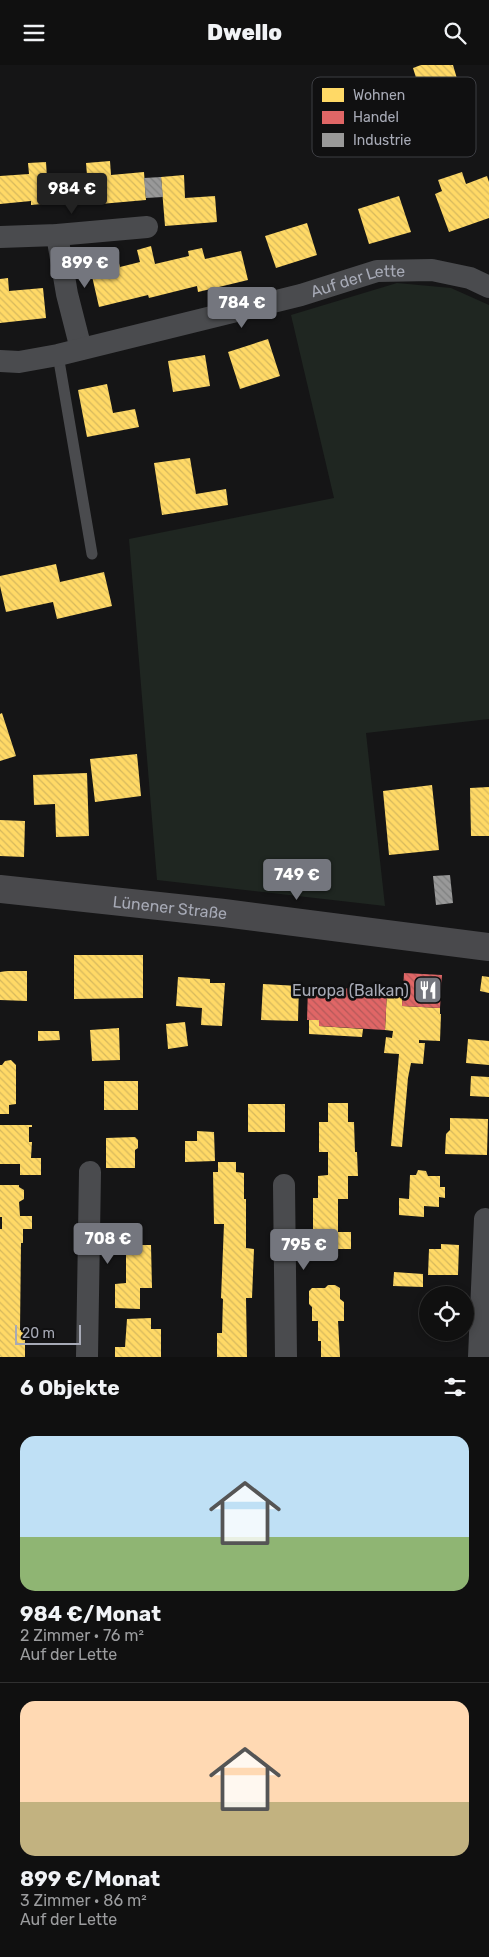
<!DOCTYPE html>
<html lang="de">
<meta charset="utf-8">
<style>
:root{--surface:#101010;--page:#191919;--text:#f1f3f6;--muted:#9c9d9f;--line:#303030;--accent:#74767e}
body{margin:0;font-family:Rubik,sans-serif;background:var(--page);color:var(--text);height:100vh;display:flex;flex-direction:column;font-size:19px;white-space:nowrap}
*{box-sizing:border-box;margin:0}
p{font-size:16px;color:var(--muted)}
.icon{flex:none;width:28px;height:28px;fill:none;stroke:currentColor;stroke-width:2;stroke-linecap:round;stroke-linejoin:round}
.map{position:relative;height:1292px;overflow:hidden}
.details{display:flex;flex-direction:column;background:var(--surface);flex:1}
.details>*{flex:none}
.controls{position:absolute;left:419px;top:1221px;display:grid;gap:10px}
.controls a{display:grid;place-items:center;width:55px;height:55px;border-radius:50%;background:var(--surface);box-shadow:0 2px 8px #0003,0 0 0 1px var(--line);font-size:25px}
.scale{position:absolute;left:15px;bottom:12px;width:66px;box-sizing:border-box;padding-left:5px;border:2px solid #a7aab6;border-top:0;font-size:14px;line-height:18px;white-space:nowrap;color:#a7aab6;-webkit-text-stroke:4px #101011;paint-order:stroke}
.price{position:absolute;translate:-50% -42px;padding:0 11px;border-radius:5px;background:var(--accent);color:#fff;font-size:16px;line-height:32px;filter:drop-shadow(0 1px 2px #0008)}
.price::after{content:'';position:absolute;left:50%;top:30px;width:15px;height:11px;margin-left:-8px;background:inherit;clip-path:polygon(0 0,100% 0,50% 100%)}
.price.active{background:#222;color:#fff}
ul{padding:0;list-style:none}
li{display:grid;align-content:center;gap:10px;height:265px;padding:0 20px}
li+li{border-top:1px solid var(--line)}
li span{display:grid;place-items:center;height:155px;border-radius:15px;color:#555}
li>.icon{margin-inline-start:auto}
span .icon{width:90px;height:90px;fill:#fffc;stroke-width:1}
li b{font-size:21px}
h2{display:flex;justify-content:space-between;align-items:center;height:60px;padding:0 20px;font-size:21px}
header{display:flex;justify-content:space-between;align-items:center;height:65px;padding:0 20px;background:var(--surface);font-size:22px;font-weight:800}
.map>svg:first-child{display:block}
.green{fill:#1f2621}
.homes{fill:url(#homes-back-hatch)}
.shops{fill:url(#shops-back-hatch)}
.industry{fill:url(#industry-back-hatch)}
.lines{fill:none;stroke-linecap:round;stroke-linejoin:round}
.service{stroke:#4a4b4e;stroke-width:11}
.minor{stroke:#4a4b4e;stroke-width:22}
.secondary{stroke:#49494c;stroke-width:28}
.labels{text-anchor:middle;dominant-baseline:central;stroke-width:5;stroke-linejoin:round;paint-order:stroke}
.street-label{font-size:16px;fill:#a7aab6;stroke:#101011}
.poi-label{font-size:16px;fill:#a7aab6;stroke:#101011;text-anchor:end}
.key{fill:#101011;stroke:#3d3e43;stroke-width:1}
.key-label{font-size:14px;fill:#a7aab6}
</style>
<header><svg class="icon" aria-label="menu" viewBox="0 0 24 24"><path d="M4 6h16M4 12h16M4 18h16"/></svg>Dwello<svg class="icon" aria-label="search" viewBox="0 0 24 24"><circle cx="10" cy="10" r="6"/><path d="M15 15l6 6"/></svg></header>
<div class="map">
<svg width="489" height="1292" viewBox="0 0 489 1292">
<defs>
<pattern id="homes-back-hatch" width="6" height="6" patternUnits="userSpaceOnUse" patternTransform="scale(1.25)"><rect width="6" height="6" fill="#ffd966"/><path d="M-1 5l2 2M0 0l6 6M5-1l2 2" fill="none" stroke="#d6b85d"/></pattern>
<pattern id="shops-back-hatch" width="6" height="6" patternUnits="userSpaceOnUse" patternTransform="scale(1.25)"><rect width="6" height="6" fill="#e06666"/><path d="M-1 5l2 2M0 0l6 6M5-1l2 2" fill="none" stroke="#b4595a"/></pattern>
<pattern id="industry-back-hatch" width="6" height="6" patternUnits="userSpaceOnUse" patternTransform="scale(1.25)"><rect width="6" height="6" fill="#999"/><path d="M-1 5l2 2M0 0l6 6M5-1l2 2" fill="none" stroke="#7f8080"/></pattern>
</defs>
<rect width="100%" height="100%" fill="#151516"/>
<path class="green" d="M 397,218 L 451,223 L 489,240 L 489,654 L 366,668 L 385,841 L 157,815 L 129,474 L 334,433 L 291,250 Z"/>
<path class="homes" d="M 421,0 L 453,0 L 463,34 L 426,45 L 413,3 Z
M 110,96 L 111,110 L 144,107 L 146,135 L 89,140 L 88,135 L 31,140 L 31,136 L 0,139 L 0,111 L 29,109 L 28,98 L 46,97 L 47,113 L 87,110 L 86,98 Z
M 462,107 L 466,119 L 487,111 L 489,117 L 489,153 L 449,167 L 435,129 L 442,126 L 438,115 Z
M 184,110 L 185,133 L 215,131 L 217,157 L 165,161 L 161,112 Z
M 399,131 L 411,167 L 369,179 L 358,144 Z
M 307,158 L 317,190 L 276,203 L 265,171 Z
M 151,181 L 155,199 L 189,191 L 188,186 L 202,183 L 205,194 L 241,186 L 248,215 L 198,227 L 197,221 L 149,233 L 148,230 L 99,242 L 89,198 L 117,191 L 120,202 L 140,197 L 137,185 Z
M 8,213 L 9,226 L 43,223 L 46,253 L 0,258 L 0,214 Z
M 268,274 L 280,311 L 240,324 L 228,287 Z
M 205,290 L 210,321 L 173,327 L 168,296 Z
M 107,319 L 113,348 L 135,344 L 139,362 L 87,372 L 78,325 Z
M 190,393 L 196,429 L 226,424 L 228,440 L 162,450 L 154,398 Z
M 56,499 L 60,517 L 104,507 L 112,541 L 57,554 L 53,537 L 6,547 L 0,521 L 0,511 Z
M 2,648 L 16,691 L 0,696 L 0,649 Z
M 137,689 L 141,731 L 95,737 L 90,694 Z
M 87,708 L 89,771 L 56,772 L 55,739 L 34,740 L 33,710 Z
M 432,720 L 439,785 L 389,790 L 383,726 Z
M 489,722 L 489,771 L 471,771 L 470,723 Z
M 0,755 L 25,756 L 24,792 L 0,791 Z
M 74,890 L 143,890 L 143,933 L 74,934 Z
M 7,906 L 27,906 L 27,936 L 0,935 L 0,907 Z
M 482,911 L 489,912 L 489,928 L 480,926 Z
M 178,912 L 210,914 L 210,918 L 225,918 L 222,961 L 201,960 L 202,943 L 176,941 Z
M 263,919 L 299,921 L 298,956 L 261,955 Z
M 387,925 L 403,926 L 402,941 L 440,943 L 440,949 L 441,949 L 440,976 L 419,975 L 419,978 L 425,978 L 423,999 L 411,998 L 408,1013 L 402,1082 L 391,1081 L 399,989 L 384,988 L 386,972 L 392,973 L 393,966 L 385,965 Z
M 309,955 L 319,955 L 319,961 L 363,964 L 362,972 L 309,969 Z
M 185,957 L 188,981 L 168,984 L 166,959 Z
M 119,963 L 120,995 L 92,996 L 90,965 Z
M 38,966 L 59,966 L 60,975 L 38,976 Z
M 468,974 L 489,976 L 489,1000 L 466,998 Z
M 11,995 L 16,1000 L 16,1039 L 9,1040 L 9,1049 L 0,1049 L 0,1000 L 2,1000 L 5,996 Z
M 471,1011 L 489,1012 L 489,1032 L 470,1031 Z
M 104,1016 L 138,1016 L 138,1045 L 104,1045 Z
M 328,1038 L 348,1038 L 348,1057 L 354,1057 L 355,1087 L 357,1087 L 358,1111 L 348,1111 L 348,1134 L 338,1134 L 338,1167 L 351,1167 L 351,1184 L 313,1184 L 313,1133 L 318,1133 L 318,1111 L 328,1110 L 328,1087 L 319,1087 L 319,1057 L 328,1057 Z
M 248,1039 L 285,1039 L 285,1067 L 248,1067 Z
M 450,1053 L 488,1054 L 487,1090 L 445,1089 L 446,1069 L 450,1065 Z
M 0,1060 L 32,1060 L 32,1062 L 29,1062 L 29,1077 L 32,1077 L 31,1093 L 41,1093 L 41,1110 L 20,1110 L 20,1099 L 0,1099 Z
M 197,1066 L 214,1067 L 215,1096 L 185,1097 L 185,1076 L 197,1076 Z
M 135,1072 L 138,1075 L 138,1083 L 135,1085 L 135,1103 L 106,1103 L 106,1073 Z
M 218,1097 L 236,1097 L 236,1107 L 244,1108 L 244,1134 L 246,1134 L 246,1183 L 254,1184 L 252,1233 L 246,1233 L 247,1292 L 217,1292 L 217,1268 L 222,1268 L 223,1234 L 221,1233 L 224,1159 L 214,1159 L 213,1107 L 218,1107 Z
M 418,1105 L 426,1106 L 428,1111 L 440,1111 L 440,1122 L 445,1122 L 445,1133 L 439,1132 L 439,1142 L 424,1141 L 424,1152 L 399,1150 L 399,1133 L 409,1134 L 410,1110 L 416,1110 Z
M 0,1120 L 19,1120 L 19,1122 L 24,1125 L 24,1134 L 19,1137 L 20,1151 L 32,1151 L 32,1164 L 23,1164 L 23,1178 L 21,1178 L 20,1265 L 25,1265 L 25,1292 L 0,1292 L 0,1164 L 2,1164 L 2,1152 L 0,1152 Z
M 441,1179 L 459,1180 L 458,1210 L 428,1210 L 429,1184 L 441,1184 Z
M 126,1180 L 151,1180 L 152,1223 L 140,1223 L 140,1244 L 115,1243 L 115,1219 L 126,1218 Z
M 394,1207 L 423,1209 L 423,1222 L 393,1221 Z
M 328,1220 L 335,1220 L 340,1223 L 340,1234 L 344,1237 L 344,1256 L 338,1256 L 340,1292 L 321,1292 L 321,1276 L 318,1276 L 318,1256 L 312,1256 L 312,1242 L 309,1239 L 309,1226 L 312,1223 L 325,1223 Z
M 151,1253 L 151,1264 L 161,1264 L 161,1292 L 115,1292 L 115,1282 L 125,1282 L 127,1254 Z"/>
<path class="shops" d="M 404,908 L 442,910 L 440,943 L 402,941 Z
M 308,922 L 387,925 L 385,965 L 319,961 L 319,955 L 307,955 Z"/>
<path class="industry" d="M 161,112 L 163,132 L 146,133 L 144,113 Z
M 450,810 L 453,838 L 436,840 L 433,811 Z"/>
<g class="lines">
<path class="service" d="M 58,290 L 92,489"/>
<g class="minor">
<path d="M 57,170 L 67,229 L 81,284"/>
<path d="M 0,172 L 57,170 L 147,162"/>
<path id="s1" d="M 0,296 L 19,297 L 58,290 L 301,230 L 377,206 L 432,205 L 470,213 L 489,222"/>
<path d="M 284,1120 L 286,1292"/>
<path d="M 87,1292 L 90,1107"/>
<path d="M 479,1292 L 485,1154"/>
</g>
<path class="secondary" id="s2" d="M 0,824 L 224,848 L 489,882"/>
</g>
<defs>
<symbol id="restaurant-square" viewBox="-11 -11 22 22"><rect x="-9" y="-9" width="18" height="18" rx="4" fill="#74767e" stroke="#101011"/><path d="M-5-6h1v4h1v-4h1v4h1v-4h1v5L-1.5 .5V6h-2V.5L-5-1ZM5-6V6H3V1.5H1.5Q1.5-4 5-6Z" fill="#fff"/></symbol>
</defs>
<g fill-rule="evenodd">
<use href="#restaurant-square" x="412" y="909" width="32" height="32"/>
</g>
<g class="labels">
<g class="street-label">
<text stroke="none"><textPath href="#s1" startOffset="368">Auf der Lette</textPath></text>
<text stroke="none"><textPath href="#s2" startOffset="171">Lünener Straße</textPath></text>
</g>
<g class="poi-label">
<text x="409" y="925">Europa (Balkan)</text>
</g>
</g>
<rect x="312" y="12" width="164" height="80" rx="8" class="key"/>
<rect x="322" y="23" width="22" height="14" fill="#ffd966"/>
<rect x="322" y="46" width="22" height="13" fill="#e06666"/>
<rect x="322" y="68" width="22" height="14" fill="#999"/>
<g class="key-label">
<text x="353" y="35">Wohnen</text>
<text x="353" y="57">Handel</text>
<text x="353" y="80">Industrie</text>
</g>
</svg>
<div class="controls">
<a><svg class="icon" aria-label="locate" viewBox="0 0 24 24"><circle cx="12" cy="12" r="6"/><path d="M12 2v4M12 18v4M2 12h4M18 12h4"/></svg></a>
</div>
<div class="scale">20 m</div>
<b class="price active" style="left:72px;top:150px">984 €</b>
<b class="price" style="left:85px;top:224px">899 €</b>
<b class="price" style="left:242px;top:264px">784 €</b>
<b class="price" style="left:297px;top:836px">749 €</b>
<b class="price" style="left:108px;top:1200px">708 €</b>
<b class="price" style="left:304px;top:1206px">795 €</b>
</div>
<section class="details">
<h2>6 Objekte<svg class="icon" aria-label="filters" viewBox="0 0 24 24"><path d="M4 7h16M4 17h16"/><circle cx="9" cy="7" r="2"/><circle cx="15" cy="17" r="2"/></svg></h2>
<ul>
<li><span style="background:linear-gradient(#bfe0f5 65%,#8fb573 0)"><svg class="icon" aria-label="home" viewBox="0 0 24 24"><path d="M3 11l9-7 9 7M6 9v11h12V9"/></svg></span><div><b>984 €/Monat</b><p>2 Zimmer · 76 m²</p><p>Auf der Lette</p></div></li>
<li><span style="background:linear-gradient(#ffd9b3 65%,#c2b280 0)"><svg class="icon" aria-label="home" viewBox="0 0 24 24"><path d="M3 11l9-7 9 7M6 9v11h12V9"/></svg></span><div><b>899 €/Monat</b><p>3 Zimmer · 86 m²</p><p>Auf der Lette</p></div></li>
</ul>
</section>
